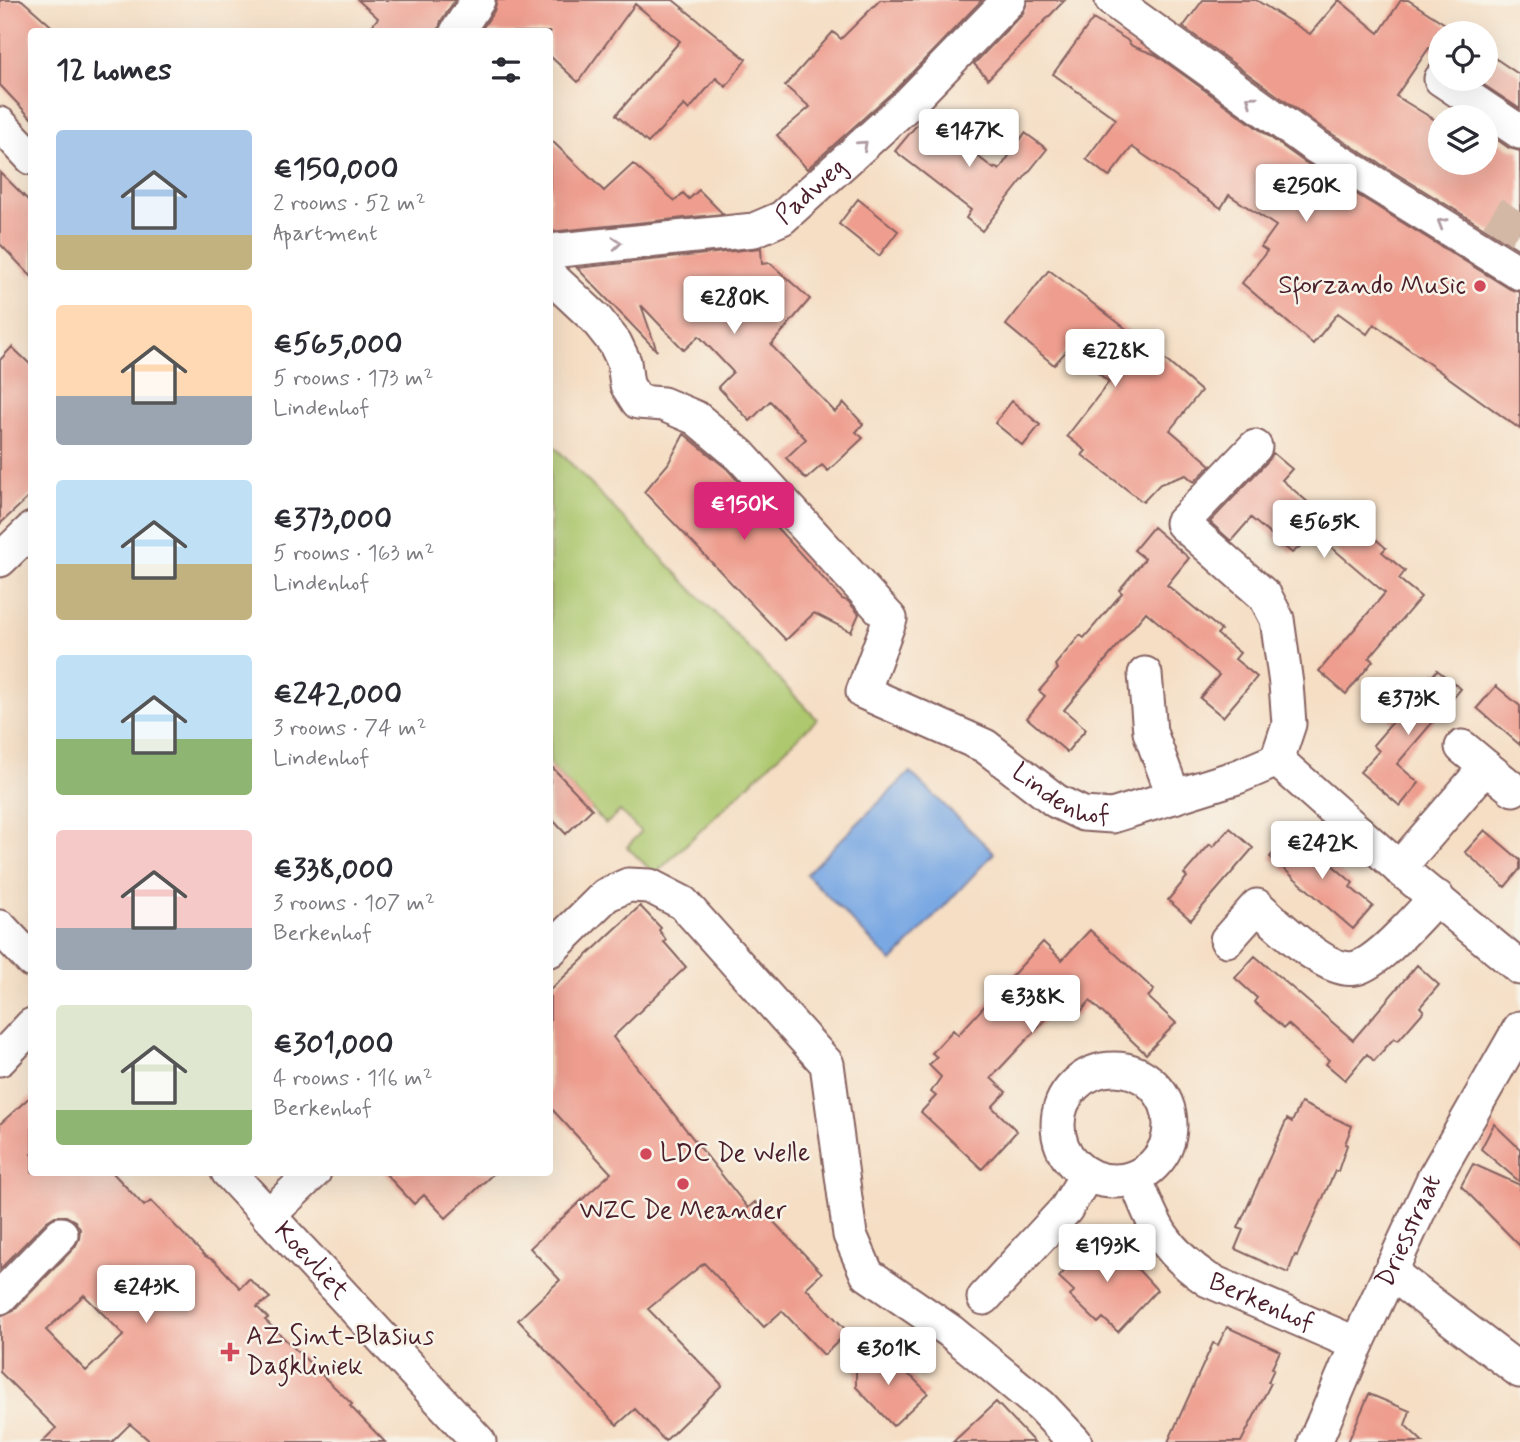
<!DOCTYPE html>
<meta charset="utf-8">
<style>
:root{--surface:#fff;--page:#f2f2f3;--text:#2b2b33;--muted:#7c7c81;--accent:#db2777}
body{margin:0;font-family:Mynerve,sans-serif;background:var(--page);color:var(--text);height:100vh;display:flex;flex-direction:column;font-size:26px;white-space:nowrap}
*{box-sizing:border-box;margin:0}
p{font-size:23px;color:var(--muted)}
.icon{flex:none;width:38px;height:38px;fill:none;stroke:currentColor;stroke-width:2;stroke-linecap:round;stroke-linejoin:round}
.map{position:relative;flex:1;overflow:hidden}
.sheet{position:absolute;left:28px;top:28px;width:525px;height:1148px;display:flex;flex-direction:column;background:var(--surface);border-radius:7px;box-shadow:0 7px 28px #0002}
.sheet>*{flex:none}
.fabs{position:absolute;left:1428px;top:21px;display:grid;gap:14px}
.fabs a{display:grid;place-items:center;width:70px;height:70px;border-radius:50%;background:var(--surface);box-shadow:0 7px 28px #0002;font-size:35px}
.price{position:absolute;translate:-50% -60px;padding:0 16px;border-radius:7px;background:#fff;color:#222;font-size:23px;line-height:46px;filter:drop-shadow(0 2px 4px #0008)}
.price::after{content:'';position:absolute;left:50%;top:42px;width:21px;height:16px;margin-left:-10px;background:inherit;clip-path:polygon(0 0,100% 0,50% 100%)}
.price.active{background:var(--accent);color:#fff}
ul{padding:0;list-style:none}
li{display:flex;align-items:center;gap:21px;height:175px;padding:0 28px}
li span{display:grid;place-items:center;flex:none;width:196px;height:140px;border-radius:7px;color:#555}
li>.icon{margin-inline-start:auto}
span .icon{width:84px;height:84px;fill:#fffc;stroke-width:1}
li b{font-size:30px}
h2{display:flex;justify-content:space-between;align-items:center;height:84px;padding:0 28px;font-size:30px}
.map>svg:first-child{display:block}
.green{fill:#adc86e;stroke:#7c744c;stroke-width:2}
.water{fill:#79a8e3;stroke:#626487;stroke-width:2}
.building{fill:#ee9d8e;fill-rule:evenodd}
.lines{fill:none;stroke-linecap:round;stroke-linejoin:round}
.minor-tunnel{stroke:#d3b8a5;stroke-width:33;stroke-dasharray:33 17;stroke-linecap:butt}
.minor-casing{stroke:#866261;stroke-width:37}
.minor{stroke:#fff;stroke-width:33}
.oneway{stroke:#ae9aa0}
.poi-dot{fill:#d1495b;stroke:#f7f3e8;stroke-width:2.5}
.labels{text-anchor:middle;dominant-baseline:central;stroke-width:5;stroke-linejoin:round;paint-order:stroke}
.street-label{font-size:26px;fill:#4a1f2b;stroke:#f7f3e8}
.poi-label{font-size:26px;fill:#4a1f2b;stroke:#f7f3e8;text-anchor:start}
</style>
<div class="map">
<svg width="1520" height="1442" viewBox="0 0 1520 1442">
<rect width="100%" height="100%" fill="#f7f3e8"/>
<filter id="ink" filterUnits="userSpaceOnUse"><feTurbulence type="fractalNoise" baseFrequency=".0143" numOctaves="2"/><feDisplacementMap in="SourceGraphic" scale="14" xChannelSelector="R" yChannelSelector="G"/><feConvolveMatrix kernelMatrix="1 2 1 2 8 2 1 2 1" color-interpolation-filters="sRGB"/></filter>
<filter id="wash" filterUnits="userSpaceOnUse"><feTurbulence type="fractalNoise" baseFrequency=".00686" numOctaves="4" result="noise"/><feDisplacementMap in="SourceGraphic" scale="28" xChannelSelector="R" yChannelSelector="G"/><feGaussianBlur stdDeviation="1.57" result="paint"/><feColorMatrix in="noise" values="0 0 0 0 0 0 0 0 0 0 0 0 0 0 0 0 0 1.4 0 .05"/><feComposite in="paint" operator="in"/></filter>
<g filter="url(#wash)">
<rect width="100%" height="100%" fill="#f5dec4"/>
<path class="green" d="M 550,442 L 817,719 L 655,874 L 627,847 L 641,832 L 620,811 L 606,824 L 550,765 Z"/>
<path class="water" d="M 910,772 L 994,853 L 892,962 L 806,874 Z"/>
<g id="blocks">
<path class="building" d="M 0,0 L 22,0 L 58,32 L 32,32 L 32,119 L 0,85 Z
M 358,0 L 455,0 L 441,21 L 438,32 L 367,32 L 378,18 Z
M 497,0 L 673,0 L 746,59 L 726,87 L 716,78 L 689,110 L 684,105 L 648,143 L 616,115 L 680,41 L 635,4 L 578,82 L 550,56 L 550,32 L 480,32 L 494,11 Z
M 880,0 L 982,0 L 896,89 L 807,169 L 777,135 L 810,107 L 785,86 L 833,32 L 841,39 Z
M 1028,0 L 1065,0 L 988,79 L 974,64 L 1023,13 Z
M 1203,0 L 1256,0 L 1310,34 L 1339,0 L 1379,33 L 1401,0 L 1408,0 L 1459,33 L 1440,33 L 1440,56 L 1429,48 L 1396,96 L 1440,123 L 1440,163 L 1486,163 L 1486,132 L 1509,148 L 1520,151 L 1520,250 L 1324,129 L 1183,27 Z
M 1093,19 L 1127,40 L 1132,46 L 1156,55 L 1303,161 L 1510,289 L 1520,292 L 1520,429 L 1374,324 L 1367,334 L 1338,313 L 1313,344 L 1242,283 L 1267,251 L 1261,247 L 1276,226 L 1229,195 L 1221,208 L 1132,147 L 1109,177 L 1086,159 L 1116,119 L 1053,74 Z
M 1486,52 L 1520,75 L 1520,109 L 1475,79 L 1486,79 Z
M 925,115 L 994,169 L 995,167 L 999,170 L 1025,133 L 1047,149 L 982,231 L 966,218 L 971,210 L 895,151 Z
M 550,139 L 604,191 L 633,164 L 675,201 L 683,193 L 689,199 L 699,190 L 723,214 L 550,232 Z
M 0,172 L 32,204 L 32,277 L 0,244 Z
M 858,199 L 898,231 L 879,256 L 839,224 Z
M 761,248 L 762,264 L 770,263 L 810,299 L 771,345 L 835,412 L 844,403 L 863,424 L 856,432 L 863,438 L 828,471 L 822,465 L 806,479 L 786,458 L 806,439 L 770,401 L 750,421 L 718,387 L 733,372 L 699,336 L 684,350 L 641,305 L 657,351 L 577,268 Z
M 1049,270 L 1154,350 L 1201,391 L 1170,430 L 1211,465 L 1194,482 L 1186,475 L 1160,484 L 1143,502 L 1082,455 L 1086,451 L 1067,436 L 1109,382 L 1068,349 L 1054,365 L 1006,325 Z
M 12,347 L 32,366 L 32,494 L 0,524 L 0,360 Z
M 1012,401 L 1040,425 L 1023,446 L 995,423 Z
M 684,434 L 727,469 L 768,514 L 766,516 L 842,599 L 848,601 L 859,614 L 851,632 L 814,613 L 786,640 L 644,492 L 668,464 Z
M 1273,453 L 1292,469 L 1282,480 L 1323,515 L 1329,507 L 1352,526 L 1355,522 L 1371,535 L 1386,548 L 1382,552 L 1405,571 L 1399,579 L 1421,597 L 1369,658 L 1373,661 L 1346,694 L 1319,671 L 1385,593 L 1316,534 L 1292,553 L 1251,518 L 1231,541 L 1210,522 L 1269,460 Z
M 1153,527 L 1189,558 L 1167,585 L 1221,630 L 1217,634 L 1240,653 L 1235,659 L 1257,677 L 1223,717 L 1200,698 L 1219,675 L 1146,612 L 1064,710 L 1086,729 L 1067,752 L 1027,718 L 1045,696 L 1039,691 L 1058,669 L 1055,665 L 1080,635 L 1084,638 L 1122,593 L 1119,590 L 1145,559 L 1134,550 Z
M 1437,670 L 1461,689 L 1397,764 L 1419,783 L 1400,806 L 1360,772 L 1379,751 L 1373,745 L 1392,723 L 1389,720 L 1415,690 L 1419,693 Z
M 1496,686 L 1520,706 L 1520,745 L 1477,708 Z
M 550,765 L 592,809 L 566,834 L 550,817 Z
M 1230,828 L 1253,848 L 1191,920 L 1168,900 L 1187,877 L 1184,874 L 1210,844 L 1213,847 Z
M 1485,830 L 1520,860 L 1520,869 L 1505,887 L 1465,852 Z
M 1289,835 L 1320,861 L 1323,857 L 1353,883 L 1350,887 L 1373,906 L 1353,929 L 1270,857 Z
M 640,906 L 661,928 L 659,930 L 666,940 L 664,942 L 686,967 L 613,1037 L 748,1208 L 755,1202 L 822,1273 L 806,1288 L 848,1332 L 824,1355 L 782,1311 L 764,1327 L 704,1263 L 648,1309 L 722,1385 L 665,1441 L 635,1409 L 617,1425 L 518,1320 L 560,1280 L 530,1248 L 611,1173 L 550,1107 L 550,990 Z
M 1090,930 L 1154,990 L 1148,997 L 1176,1023 L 1146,1054 L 1090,1001 L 1076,1017 L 1061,1003 L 991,1078 L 1006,1092 L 992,1107 L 1017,1131 L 982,1169 L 921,1112 L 936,1096 L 931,1092 L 941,1077 L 929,1065 L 937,1057 L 932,1053 L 953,1030 L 958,1035 L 1043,942 L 1062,960 Z
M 1255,956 L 1353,1040 L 1417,965 L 1439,985 L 1420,1007 L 1424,1011 L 1398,1041 L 1394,1038 L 1374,1061 L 1367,1054 L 1345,1080 L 1326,1064 L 1329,1060 L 1310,1044 L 1288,1024 L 1284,1028 L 1254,1002 L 1257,998 L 1235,978 Z
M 32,1095 L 32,1172 L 112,1172 L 144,1206 L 151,1201 L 205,1256 L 215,1261 L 240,1288 L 249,1279 L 270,1298 L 257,1307 L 268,1318 L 265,1320 L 352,1404 L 350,1406 L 385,1442 L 151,1442 L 130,1424 L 112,1442 L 42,1442 L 56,1428 L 0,1372 L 0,1316 L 14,1310 L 75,1247 L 79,1239 L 80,1229 L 75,1221 L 66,1216 L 55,1216 L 47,1221 L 0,1269 L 0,1124 ZM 84,1295 L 124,1335 L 86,1371 L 46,1330 Z
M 1301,1103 L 1352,1126 L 1345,1144 L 1347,1145 L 1338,1171 L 1335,1171 L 1297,1256 L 1295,1255 L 1288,1273 L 1235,1249 L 1243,1230 L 1238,1228 L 1254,1192 L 1287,1119 L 1292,1122 Z
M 1494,1124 L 1520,1149 L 1520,1182 L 1481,1149 Z
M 1473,1164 L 1520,1185 L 1520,1246 L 1461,1186 Z
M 384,1172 L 495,1172 L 446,1218 L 424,1195 L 414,1204 Z
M 1097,1235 L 1134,1265 L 1157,1290 L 1118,1332 L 1103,1318 L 1098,1323 L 1070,1296 L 1074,1291 L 1059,1277 Z
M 1227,1327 L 1280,1351 L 1272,1368 L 1274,1369 L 1268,1382 L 1271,1383 L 1241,1442 L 1168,1442 L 1213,1343 L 1218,1345 Z
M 856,1356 L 885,1357 L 913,1378 L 928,1393 L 893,1426 L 856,1387 Z
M 1369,1394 L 1410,1411 L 1405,1425 L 1423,1442 L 1348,1442 Z
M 996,1402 L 1034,1442 L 953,1442 Z"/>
</g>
</g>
<g filter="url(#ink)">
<use href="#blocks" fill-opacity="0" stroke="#866261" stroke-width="2"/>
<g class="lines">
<path class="minor-tunnel" d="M 1497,235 L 1520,201"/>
<defs>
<g id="minor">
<path d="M 1112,0 L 1313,145 L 1520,273"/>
<path d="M 457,32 L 478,0"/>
<path d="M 1441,79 L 1520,132"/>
<path d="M 0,124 L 32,158"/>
<path id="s1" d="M 550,251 L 754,230 L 782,218 L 854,153 L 909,103 L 1009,0"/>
<path id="s2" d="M 550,276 L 596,319 L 615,343 L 624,362 L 627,385 L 638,402 L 663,404 L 696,418 L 740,455 L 890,619 L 863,692 L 985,746 L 1056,801 L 1083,814 L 1112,816 L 1237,777 L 1277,760 L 1289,724 L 1286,684 L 1277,619 L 1265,596 L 1182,523 L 1255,447"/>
<path d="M 0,560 L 32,529"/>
<path d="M 1145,674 L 1150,732 L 1174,797"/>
<path d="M 1277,760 L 1399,868 L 1520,968"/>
<path d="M 1486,767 L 1513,789"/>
<path d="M 1399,868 L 1486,767 L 1462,747"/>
<path d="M 0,927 L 32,961"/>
<path d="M 1227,940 L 1257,906 C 1278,924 1327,975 1356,968 C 1380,962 1418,916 1437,897"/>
<path d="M 550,950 L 606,895 L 628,885 L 650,886 L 683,903 L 827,1064 L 850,1235 L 867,1274 L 950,1331 L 1041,1406 L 1075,1442"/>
<path d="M 0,1059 L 32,1025"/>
<circle cx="1114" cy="1125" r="56"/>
<path id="s3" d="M 228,1172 L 479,1442"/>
<path id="s4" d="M 1135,1177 C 1153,1225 1164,1250 1208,1280 L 1357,1344"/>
<path d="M 268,1216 L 314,1172"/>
<path d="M 1390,1272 L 1520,1371"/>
<path d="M 0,1297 L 61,1234"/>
<path d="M 984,1298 L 1066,1209 L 1086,1176"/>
<path id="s5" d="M 1315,1442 L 1357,1344 L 1433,1180 L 1520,1028"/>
</g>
</defs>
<use href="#minor" class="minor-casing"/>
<use href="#minor" class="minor"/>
</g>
<defs><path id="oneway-chevron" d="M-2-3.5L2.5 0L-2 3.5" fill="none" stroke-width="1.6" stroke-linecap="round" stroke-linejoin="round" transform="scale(1.75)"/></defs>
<g class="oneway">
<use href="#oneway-chevron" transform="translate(1251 100) rotate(-144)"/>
<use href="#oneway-chevron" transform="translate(863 145) rotate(-42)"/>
<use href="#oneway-chevron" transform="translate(1442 223) rotate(-149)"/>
<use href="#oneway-chevron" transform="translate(617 243) rotate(-5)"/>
</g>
</g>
<g class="poi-dot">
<circle cx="1480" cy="286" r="7"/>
<circle cx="646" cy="1154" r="7"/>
<circle cx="683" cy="1184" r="7"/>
<path d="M226.5 1341.5h7v7h7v7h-7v7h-7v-7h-7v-7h7z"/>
</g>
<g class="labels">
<g class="street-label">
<text stroke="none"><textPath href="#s1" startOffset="275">Padweg</textPath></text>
<text stroke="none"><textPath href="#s2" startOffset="802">Lindenhof</textPath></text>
<text stroke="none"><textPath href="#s5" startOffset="231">Driesstraat</textPath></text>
<text stroke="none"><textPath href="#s3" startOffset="122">Koevliet</textPath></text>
<text stroke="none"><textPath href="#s4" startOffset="187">Berkenhof</textPath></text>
</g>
<g class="poi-label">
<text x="1466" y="286" text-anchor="end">Sforzando Music</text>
<text x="660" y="1154">LDC De Welle</text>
<text x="683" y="1211" text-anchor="middle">WZC De Meander</text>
<text x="246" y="1337">AZ Sint-Blasius<tspan x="246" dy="30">Dagkliniek</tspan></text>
</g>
</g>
</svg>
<div class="fabs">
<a><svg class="icon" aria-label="locate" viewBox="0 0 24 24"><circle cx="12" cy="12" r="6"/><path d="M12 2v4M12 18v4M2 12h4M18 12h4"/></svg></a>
<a><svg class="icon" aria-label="layers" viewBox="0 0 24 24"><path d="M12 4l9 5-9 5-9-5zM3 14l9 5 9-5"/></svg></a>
</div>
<b class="price" style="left:969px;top:169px">€147K</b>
<b class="price" style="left:1306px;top:224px">€250K</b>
<b class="price" style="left:734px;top:336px">€280K</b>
<b class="price" style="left:1115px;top:389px">€228K</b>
<b class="price active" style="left:744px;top:542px">€150K</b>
<b class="price" style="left:1324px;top:560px">€565K</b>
<b class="price" style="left:1408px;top:737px">€373K</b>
<b class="price" style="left:1322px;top:881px">€242K</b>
<b class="price" style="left:1032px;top:1035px">€338K</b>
<b class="price" style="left:1107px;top:1284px">€193K</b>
<b class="price" style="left:146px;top:1325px">€243K</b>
<b class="price" style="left:888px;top:1387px">€301K</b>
<section class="sheet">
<h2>12 homes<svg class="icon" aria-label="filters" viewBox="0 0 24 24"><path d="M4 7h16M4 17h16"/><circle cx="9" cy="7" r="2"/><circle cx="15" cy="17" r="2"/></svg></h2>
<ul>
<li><span style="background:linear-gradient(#a9c7e8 75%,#c2b280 0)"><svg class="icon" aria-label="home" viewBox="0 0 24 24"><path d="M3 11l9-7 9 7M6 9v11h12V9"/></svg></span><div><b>€150,000</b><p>2 rooms · 52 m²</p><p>Apartment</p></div></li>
<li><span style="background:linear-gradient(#ffd9b3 65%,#9aa5b1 0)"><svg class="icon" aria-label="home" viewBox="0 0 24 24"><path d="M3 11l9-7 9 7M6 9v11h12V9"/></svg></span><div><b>€565,000</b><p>5 rooms · 173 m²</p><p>Lindenhof</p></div></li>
<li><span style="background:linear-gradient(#bfe0f5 60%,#c2b280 0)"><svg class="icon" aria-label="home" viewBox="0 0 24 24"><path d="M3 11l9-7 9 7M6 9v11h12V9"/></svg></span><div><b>€373,000</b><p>5 rooms · 163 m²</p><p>Lindenhof</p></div></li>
<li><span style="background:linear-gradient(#bfe0f5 60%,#8fb573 0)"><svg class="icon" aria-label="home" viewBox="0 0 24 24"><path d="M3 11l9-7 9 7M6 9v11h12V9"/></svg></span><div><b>€242,000</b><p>3 rooms · 74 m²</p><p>Lindenhof</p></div></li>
<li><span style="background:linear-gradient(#f6c9c9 70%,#9aa5b1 0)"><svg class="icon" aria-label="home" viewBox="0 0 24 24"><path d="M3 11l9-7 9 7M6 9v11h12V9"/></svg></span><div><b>€338,000</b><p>3 rooms · 107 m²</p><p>Berkenhof</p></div></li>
<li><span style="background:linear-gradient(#dfe7d0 75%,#8fb573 0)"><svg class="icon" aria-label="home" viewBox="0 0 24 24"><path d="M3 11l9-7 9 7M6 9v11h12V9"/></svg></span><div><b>€301,000</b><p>4 rooms · 116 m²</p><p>Berkenhof</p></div></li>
</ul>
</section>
</div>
